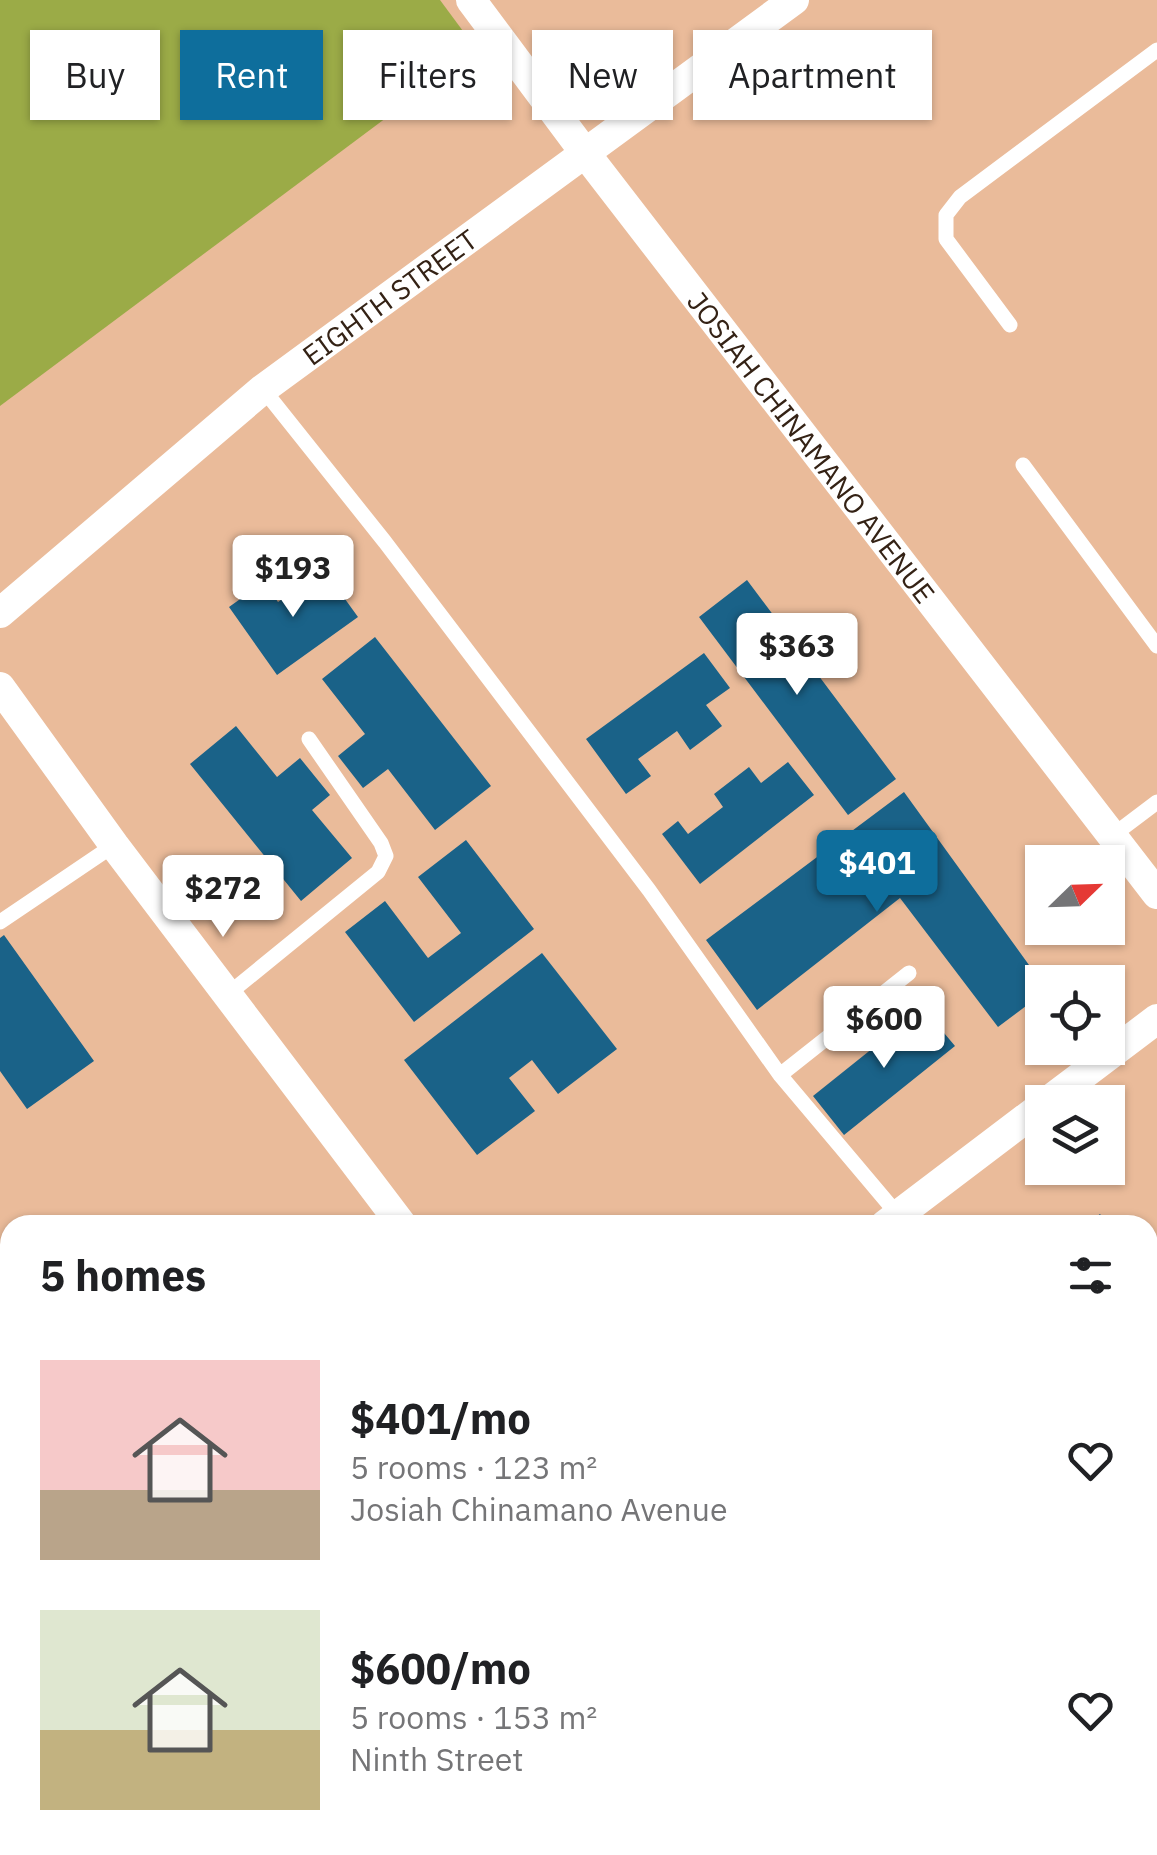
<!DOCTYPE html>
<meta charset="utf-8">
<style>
:root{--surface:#fff;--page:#f6f6f6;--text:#202124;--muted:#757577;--accent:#0e6e9c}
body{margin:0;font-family:"IBM Plex Sans",sans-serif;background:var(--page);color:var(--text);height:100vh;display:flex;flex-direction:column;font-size:38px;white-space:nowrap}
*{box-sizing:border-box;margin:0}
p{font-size:32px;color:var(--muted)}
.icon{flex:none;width:55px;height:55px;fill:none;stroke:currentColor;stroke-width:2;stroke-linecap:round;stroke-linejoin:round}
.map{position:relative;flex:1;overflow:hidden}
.sheet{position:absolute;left:0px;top:1215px;width:1158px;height:640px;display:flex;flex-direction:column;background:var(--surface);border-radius:30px 30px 0 0;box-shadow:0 2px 8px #0004}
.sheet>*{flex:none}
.guide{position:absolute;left:30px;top:30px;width:1098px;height:90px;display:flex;gap:20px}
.needle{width:65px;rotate:67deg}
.controls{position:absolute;left:1025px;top:845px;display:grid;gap:20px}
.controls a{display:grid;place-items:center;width:100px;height:100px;border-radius:0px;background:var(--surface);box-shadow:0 2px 8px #0004;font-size:50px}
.price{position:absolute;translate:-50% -85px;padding:0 22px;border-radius:10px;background:#fff;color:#222;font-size:32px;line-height:65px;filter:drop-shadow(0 2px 5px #0008)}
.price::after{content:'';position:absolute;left:50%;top:60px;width:30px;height:22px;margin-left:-15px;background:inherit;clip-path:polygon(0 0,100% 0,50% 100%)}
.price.active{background:var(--accent);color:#fff}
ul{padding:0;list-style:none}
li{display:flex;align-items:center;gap:30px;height:250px;padding:0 40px}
li span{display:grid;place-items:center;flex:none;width:280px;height:200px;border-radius:0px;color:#555}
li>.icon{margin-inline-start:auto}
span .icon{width:120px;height:120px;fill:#fffc;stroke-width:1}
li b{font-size:42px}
h2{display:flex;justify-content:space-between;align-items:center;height:120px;padding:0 40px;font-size:42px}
.tag{padding:0 35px;border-radius:0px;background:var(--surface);box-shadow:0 2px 8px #0004;font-size:35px;line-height:90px}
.tag.active{background:var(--accent);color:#fff}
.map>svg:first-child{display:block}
.green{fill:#9bab47}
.building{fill:#1a6288}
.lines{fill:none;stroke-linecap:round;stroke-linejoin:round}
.service{stroke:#fff;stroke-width:15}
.minor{stroke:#fff;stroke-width:30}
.labels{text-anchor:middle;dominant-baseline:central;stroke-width:10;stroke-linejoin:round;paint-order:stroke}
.street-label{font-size:28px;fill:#342215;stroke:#eabb9a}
</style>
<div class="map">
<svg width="1157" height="1855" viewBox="0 0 1157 1855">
<rect width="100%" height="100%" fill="#eabb9a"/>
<path class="green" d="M 0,0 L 440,0 L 477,50 L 0,406 Z"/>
<path class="building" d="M 324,570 L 358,617 L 277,675 L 229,607 L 264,582 L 278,602 Z
M 747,580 L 896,779 L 848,815 L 699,617 Z
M 375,637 L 491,786 L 435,830 L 388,769 L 363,788 L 338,756 L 365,734 L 322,679 Z
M 704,653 L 730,688 L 706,705 L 722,726 L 690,750 L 677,731 L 638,759 L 651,776 L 626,794 L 586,739 Z
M 236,726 L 277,777 L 300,758 L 330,795 L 312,810 L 352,858 L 301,901 L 190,764 Z
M 788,762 L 814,795 L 700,884 L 662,834 L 678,821 L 688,834 L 723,807 L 714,794 L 749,767 L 761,783 Z
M 904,792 L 1042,983 L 1042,994 L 998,1027 L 900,898 L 757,1010 L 706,940 Z
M 466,840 L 534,929 L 414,1022 L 345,932 L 385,901 L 428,958 L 461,933 L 418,877 Z
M 4,935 L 94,1061 L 27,1109 L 0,1071 L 0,938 Z
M 542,953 L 617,1049 L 558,1094 L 532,1060 L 509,1078 L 535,1111 L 477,1155 L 404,1060 Z
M 923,1008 L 955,1046 L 844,1135 L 813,1096 Z
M 1100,1214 L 1108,1225 L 1086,1225 Z
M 1148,1265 L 1157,1278 L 1157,1301 L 1148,1308 Z
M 1157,1344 L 1157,1402 L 1148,1389 L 1148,1351 Z
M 0,1435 L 10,1449 L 10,1498 L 0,1506 Z
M 10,1690 L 10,1771 L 0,1778 L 0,1698 Z
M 254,1845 L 311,1845 L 318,1855 L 250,1855 L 247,1850 Z
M 477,1845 L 484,1855 L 463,1855 L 475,1845 Z"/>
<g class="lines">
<path class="service" d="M 1010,325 L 946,239 L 946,215 L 960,197 L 1157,50
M 263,389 L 385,542 L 649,890 L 780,1075 L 898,1215
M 1023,465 L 1157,646
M 1112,836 L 1157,802
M 0,922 L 114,845
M 227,995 L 378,872 L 386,856 L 381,843 L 309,739
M 780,1075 L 909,973"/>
<g class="minor">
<path id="s1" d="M 471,0 L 585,153 L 1157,894"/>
<path id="s2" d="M 0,613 L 263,389 L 794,0"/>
<path d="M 0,687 L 114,845 L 402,1225"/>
<path d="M 1047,1102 L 1157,1019"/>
<path d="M 885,1225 L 1042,1106"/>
<path d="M 1148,1582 L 1157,1595"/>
<path d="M 353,1845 L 360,1855"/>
<path d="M 876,1845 L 884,1855"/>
<path d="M 67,1855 L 80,1845"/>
<path d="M 1135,1855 L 1157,1839"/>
</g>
</g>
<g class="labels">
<g class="street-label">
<text stroke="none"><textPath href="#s2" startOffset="502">EIGHTH STREET</textPath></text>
<text stroke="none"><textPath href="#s1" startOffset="562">JOSIAH CHINAMANO AVENUE</textPath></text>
</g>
</g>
</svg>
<div class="controls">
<a><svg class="needle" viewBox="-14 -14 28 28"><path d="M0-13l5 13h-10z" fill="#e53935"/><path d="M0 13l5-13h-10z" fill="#757577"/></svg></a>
<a><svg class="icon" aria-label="locate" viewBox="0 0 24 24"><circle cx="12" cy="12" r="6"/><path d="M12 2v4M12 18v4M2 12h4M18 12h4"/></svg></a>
<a><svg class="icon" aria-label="layers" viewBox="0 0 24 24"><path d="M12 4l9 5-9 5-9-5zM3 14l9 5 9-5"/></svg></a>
</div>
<b class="price" style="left:293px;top:620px">$193</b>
<b class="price" style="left:797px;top:698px">$363</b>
<b class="price active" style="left:877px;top:915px">$401</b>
<b class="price" style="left:223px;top:940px">$272</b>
<b class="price" style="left:884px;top:1071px">$600</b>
<div class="guide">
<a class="tag">Buy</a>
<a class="tag active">Rent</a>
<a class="tag">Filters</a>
<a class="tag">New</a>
<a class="tag">Apartment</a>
</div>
<section class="sheet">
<h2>5 homes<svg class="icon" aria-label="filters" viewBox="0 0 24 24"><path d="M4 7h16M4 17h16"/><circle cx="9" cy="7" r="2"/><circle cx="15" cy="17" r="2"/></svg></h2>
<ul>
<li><span style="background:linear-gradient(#f6c9c9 65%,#b9a48a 0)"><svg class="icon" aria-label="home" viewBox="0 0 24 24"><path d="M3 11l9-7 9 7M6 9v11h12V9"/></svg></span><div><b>$401/mo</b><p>5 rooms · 123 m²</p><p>Josiah Chinamano Avenue</p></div><svg class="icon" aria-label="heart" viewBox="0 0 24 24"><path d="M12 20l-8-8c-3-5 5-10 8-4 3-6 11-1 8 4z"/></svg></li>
<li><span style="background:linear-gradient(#dfe7d0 60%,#c2b280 0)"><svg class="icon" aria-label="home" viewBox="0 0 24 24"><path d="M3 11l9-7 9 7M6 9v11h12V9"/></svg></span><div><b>$600/mo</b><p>5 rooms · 153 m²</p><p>Ninth Street</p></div><svg class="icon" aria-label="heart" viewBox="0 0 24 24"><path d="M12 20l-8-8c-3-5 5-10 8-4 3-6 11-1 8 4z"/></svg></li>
</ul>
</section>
</div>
